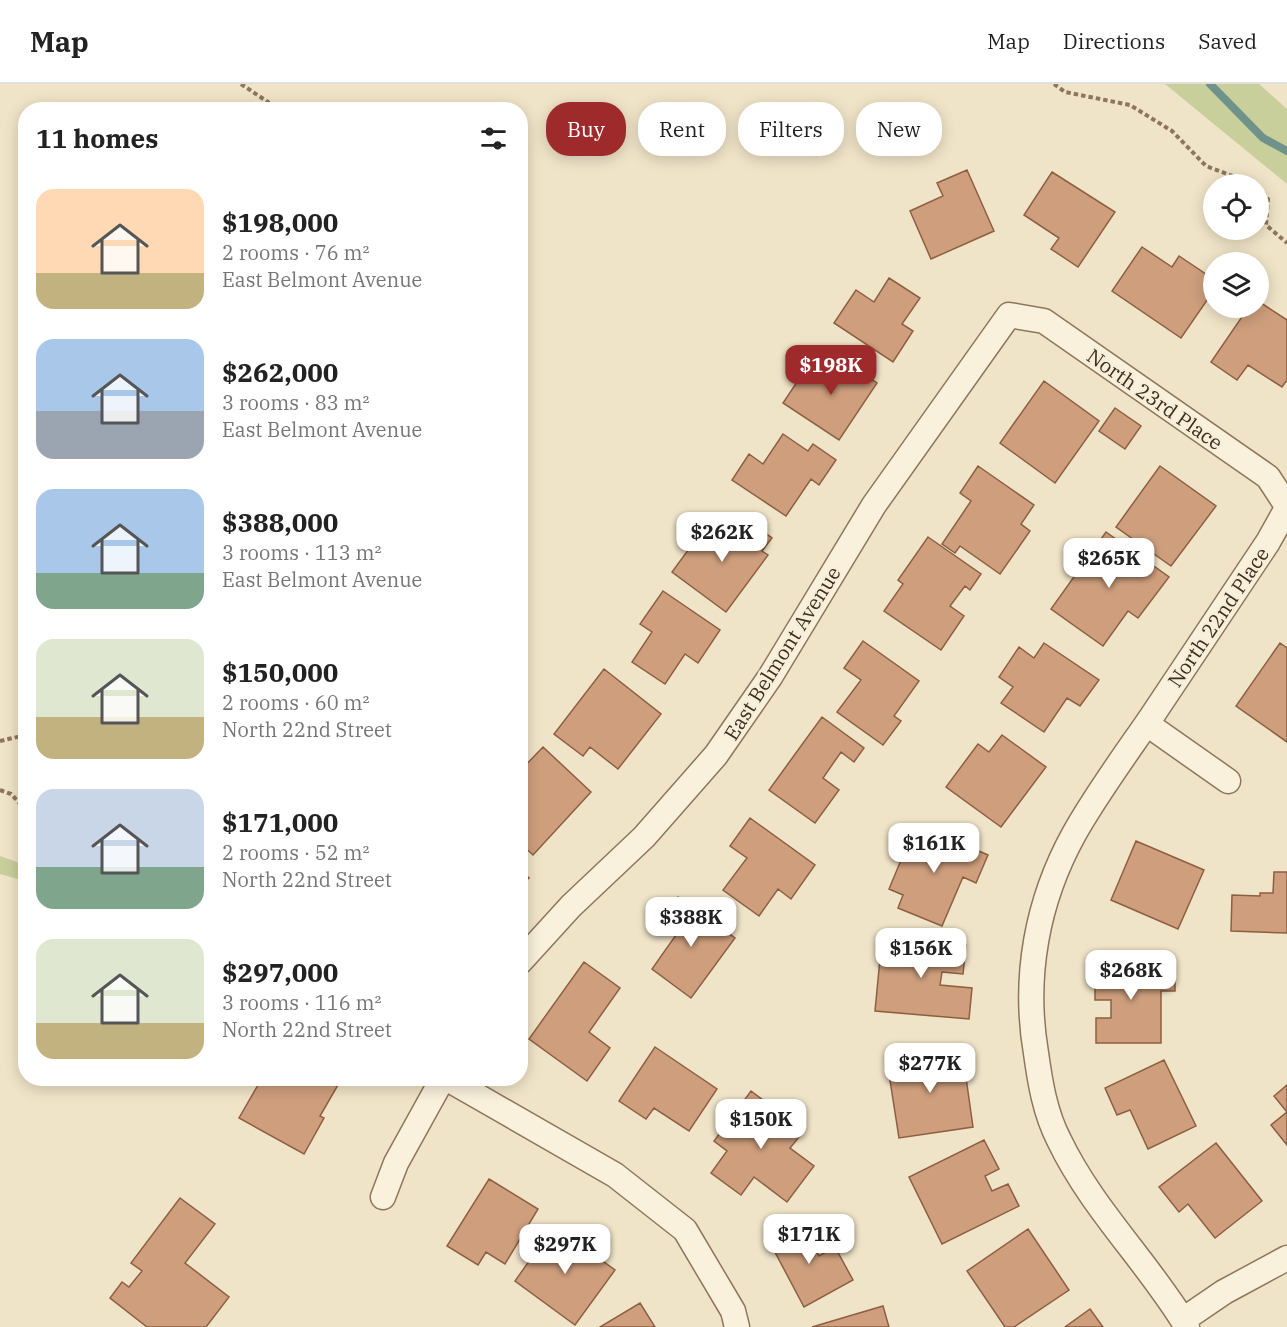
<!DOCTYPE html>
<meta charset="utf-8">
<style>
:root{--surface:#fff;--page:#f6f6f6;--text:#222;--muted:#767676;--line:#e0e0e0;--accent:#9e2a2b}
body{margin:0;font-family:"IBM Plex Serif",serif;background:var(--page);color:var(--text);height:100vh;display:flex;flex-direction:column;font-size:22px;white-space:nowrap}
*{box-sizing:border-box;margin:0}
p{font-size:20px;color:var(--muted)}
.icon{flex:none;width:33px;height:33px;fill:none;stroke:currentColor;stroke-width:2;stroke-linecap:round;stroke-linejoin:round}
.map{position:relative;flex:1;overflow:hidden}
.details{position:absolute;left:18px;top:18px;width:510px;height:984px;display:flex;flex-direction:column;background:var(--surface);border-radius:24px;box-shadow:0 3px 15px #0003}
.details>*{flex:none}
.hud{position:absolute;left:546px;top:18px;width:570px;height:54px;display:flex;gap:12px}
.buttons{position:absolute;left:1203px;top:90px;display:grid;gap:12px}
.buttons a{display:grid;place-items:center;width:66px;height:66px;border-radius:50%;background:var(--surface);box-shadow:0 3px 15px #0003;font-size:30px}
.price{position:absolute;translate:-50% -51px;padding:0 14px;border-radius:12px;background:#fff;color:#222;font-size:20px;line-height:39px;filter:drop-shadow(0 2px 3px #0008)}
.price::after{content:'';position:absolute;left:50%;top:36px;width:18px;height:14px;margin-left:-9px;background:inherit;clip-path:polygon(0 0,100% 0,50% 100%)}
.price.active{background:var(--accent);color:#fff}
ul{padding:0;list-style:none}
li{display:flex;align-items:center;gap:18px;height:150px;padding:0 18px}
li span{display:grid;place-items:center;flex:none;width:168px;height:120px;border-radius:18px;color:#555}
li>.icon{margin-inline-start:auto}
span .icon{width:72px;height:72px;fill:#fffc;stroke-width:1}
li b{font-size:26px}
h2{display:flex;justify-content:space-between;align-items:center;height:72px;padding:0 18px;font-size:26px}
.chip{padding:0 21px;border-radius:24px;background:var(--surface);box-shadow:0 3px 15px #0003;font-size:21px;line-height:54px}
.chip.active{background:var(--accent);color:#fff}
header{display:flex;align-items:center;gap:36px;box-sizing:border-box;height:84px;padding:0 30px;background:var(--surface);border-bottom:2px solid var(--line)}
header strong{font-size:28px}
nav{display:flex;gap:33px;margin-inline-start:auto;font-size:21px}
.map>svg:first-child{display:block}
.green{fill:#c9cf9b}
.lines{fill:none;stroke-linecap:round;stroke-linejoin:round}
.stream{stroke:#6f938a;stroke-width:8}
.building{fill:#cf9f7d;stroke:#8d5f41;stroke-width:1.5}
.minor-casing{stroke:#8d765c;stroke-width:27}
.path{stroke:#8d765c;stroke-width:4;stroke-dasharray:4.5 3;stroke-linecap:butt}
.minor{stroke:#faf1dc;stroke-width:24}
.labels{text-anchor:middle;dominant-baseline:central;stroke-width:5;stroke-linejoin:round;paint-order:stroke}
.street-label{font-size:20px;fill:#3d2e20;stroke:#f7eed8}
</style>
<header>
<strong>Map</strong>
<nav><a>Map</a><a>Directions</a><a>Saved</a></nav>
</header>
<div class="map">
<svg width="1287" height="1243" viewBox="0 0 1287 1243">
<rect width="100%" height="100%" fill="#f0e4c8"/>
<path class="green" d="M 1165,0 L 1259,0 L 1287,25 L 1287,100 Z
M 0,772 L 25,781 L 25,797 L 0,790 Z"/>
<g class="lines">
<path class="stream" d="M 1210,0 L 1263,54 L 1287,67"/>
</g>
<path class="building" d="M 967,86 L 994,147 L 931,175 L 910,127 L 943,112 L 937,99 Z
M 1052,88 L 1115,128 L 1078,183 L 1051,165 L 1059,154 L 1024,131 Z
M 1142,163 L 1172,183 L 1179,172 L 1212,194 L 1214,192 L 1214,206 L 1181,254 L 1112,207 Z
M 889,194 L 920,214 L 902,240 L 913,247 L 893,278 L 834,239 L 856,206 L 874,218 Z
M 1258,217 L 1287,236 L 1287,296 L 1282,303 L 1248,281 L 1237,296 L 1211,278 L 1248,224 L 1258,224 Z
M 834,270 L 877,299 L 839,356 L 783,319 L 805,286 L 818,295 Z
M 1044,297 L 1099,337 L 1055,399 L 1000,359 Z
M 1115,324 L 1141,342 L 1125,365 L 1099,347 Z
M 783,350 L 808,367 L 813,360 L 836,376 L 819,401 L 811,395 L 786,432 L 732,396 L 749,370 L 763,380 Z
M 978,382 L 1034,421 L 1021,440 L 1030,447 L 1000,490 L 960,462 L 955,469 L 942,460 L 971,417 L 960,409 Z
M 1160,382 L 1216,422 L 1171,482 L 1116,443 Z
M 713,432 L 751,460 L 761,446 L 772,454 L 762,467 L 768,471 L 726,528 L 672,488 Z
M 1106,448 L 1169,493 L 1138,534 L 1128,527 L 1103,562 L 1051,525 Z
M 928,453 L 981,490 L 970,506 L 965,502 L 950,522 L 964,532 L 941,566 L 884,527 L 903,500 L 898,496 Z
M 663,507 L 720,546 L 698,579 L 685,570 L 665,600 L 632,578 L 652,548 L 640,540 Z
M 863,557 L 919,597 L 894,632 L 901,637 L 883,661 L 837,628 L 861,596 L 844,584 Z
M 1044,559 L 1099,596 L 1080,622 L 1067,614 L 1044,648 L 1001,619 L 1013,603 L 999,593 L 1019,563 L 1034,574 Z
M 1280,559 L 1287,564 L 1287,658 L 1236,622 Z
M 604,585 L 661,630 L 618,685 L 590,663 L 583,672 L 554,650 Z
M 822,633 L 864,664 L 854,678 L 841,668 L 823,694 L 839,706 L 815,739 L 769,706 Z
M 1002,651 L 1046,683 L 1001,743 L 946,703 L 978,660 L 989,668 Z
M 543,663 L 591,708 L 533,771 L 520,759 L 520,687 Z
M 750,734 L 815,781 L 791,815 L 778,805 L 759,832 L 723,806 L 747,774 L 730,762 Z
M 916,740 L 988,771 L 976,799 L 963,793 L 942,842 L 898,824 L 903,811 L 889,805 Z
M 1136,757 L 1204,786 L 1178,845 L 1111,816 Z
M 520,785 L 529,794 L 520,802 Z
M 1274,788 L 1287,788 L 1287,849 L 1231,847 L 1232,811 L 1260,812 L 1260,809 L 1273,809 Z
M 678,813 L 735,854 L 691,914 L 652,885 L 676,851 L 659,839 Z
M 882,854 L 966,861 L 963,890 L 942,888 L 940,901 L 972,904 L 969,935 L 875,927 Z
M 1095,874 L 1128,874 L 1128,884 L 1175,884 L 1175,907 L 1161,907 L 1161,959 L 1096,959 L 1096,934 L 1111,934 L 1111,916 L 1095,916 Z
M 584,878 L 620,904 L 589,948 L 610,964 L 587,997 L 529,955 Z
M 655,963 L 717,1005 L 689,1047 L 654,1024 L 646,1035 L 619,1017 Z
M 962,965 L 973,1043 L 899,1054 L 887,977 Z
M 1164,976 L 1196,1042 L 1148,1065 L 1130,1026 L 1117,1031 L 1105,1004 Z
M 262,994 L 327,994 L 338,1001 L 320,1032 L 324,1034 L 304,1070 L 239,1034 Z
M 1287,1001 L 1287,1028 L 1274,1012 Z
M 751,1007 L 804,1047 L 790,1064 L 814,1082 L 787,1118 L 754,1093 L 741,1111 L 711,1089 L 727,1067 L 714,1057 Z
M 1287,1028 L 1287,1061 L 1271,1041 Z
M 984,1056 L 999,1085 L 985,1092 L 992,1107 L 1008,1100 L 1019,1122 L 942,1160 L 909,1093 Z
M 1216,1059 L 1262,1117 L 1215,1154 L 1188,1120 L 1179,1128 L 1159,1103 Z
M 489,1095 L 538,1125 L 505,1180 L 486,1168 L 478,1181 L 447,1162 Z
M 180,1114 L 215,1140 L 185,1179 L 229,1213 L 206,1243 L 147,1243 L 110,1214 L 122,1198 L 129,1203 L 142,1187 L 131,1179 Z
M 801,1138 L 819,1172 L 835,1163 L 853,1196 L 804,1223 L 768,1155 Z
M 554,1142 L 615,1186 L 575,1241 L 515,1197 Z
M 1028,1145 L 1069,1206 L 1014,1243 L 1005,1243 L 967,1187 Z
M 640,1219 L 655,1243 L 600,1243 Z
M 883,1222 L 889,1243 L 812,1243 Z
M 1090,1225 L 1103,1243 L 1065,1243 Z"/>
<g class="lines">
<defs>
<path id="minor" d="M 1147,640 L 1228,697
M 520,878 L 571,822 L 644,753 L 716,671 L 770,593 L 874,421 L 1009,231 L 1044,237 L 1268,393 L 1287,422
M 446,994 L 615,1091 L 685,1146 L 733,1227 L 737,1243
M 383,1113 L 396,1079 L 443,994
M 1183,1236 L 1224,1208 L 1287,1174
M 1187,1243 C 1148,1178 1092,1125 1059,1056 C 1045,1029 1040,998 1036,969 C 1023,893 1037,817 1074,750 C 1097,709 1126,670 1152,632 C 1191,574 1229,516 1268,458 L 1287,424"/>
</defs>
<use href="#minor" class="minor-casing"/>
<path class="path" d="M 241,0 L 268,18 L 273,26
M 1054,0 L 1065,8 L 1130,21 L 1172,47 L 1206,82 L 1254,100
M 1258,102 L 1268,115 L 1266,141 L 1287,159
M 0,657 L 26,651
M 0,706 L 11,710 L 26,726"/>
<use href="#minor" class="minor"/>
</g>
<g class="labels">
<g class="street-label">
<text transform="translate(1155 315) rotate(35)">North 23rd Place</text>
<text transform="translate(1218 533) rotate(-56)">North 22nd Place</text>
<text transform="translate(782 569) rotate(-58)">East Belmont Avenue</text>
</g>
</g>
</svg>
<div class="buttons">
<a><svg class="icon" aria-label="locate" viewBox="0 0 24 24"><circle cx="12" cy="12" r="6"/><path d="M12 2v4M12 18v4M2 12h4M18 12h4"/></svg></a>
<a><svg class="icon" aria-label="layers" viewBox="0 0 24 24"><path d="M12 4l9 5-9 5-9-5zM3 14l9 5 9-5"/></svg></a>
</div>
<b class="price active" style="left:831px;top:312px">$198K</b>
<b class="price" style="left:722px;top:479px">$262K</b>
<b class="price" style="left:1109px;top:505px">$265K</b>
<b class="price" style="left:934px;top:790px">$161K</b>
<b class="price" style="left:691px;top:864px">$388K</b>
<b class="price" style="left:921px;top:895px">$156K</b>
<b class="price" style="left:1131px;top:917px">$268K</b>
<b class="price" style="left:930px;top:1010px">$277K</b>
<b class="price" style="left:761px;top:1066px">$150K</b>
<b class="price" style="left:809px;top:1181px">$171K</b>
<b class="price" style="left:565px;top:1191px">$297K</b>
<div class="hud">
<a class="chip active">Buy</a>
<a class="chip">Rent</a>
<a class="chip">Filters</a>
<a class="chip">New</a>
</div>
<section class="details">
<h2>11 homes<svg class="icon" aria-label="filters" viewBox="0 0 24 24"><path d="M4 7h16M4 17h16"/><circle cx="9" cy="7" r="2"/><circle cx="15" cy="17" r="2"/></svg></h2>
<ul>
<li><span style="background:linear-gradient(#ffd9b3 70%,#c2b280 0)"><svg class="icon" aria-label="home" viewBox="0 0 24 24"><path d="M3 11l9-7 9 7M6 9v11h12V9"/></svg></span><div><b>$198,000</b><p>2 rooms · 76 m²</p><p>East Belmont Avenue</p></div></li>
<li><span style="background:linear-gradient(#a9c7e8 60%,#9aa5b1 0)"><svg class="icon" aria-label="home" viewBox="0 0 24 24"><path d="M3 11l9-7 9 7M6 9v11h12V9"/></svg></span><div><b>$262,000</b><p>3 rooms · 83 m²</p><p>East Belmont Avenue</p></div></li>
<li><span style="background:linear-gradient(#a9c7e8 70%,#7fa58c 0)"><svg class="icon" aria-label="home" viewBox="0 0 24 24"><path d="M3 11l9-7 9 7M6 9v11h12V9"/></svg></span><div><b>$388,000</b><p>3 rooms · 113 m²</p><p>East Belmont Avenue</p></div></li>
<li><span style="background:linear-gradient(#dfe7d0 65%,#c2b280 0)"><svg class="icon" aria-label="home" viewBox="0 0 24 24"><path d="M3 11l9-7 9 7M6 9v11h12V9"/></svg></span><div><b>$150,000</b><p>2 rooms · 60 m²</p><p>North 22nd Street</p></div></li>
<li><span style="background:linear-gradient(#c9d6e8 65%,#7fa58c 0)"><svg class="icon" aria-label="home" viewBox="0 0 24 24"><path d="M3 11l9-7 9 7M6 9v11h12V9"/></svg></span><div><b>$171,000</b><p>2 rooms · 52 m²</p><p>North 22nd Street</p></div></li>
<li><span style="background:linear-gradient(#dfe7d0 70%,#c2b280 0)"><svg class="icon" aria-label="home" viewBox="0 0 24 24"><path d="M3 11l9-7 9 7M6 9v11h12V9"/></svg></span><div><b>$297,000</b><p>3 rooms · 116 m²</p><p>North 22nd Street</p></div></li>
</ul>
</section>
</div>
